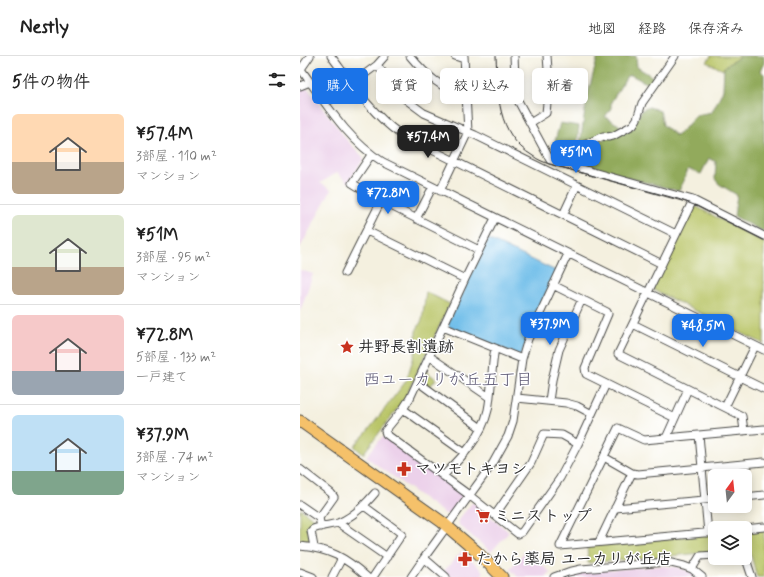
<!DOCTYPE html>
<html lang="ja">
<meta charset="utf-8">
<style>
:root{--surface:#fff;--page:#f6f6f6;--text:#222;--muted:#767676;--line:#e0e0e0;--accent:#1a73e8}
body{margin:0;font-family:Mynerve,"Klee One",sans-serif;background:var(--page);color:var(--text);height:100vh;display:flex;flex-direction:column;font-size:15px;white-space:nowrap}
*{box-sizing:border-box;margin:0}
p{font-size:13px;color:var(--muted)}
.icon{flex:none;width:22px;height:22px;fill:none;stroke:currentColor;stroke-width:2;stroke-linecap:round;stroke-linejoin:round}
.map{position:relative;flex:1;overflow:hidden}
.panel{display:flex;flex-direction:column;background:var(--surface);width:300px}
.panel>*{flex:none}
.banner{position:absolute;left:12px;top:12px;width:380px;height:36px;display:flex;gap:8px}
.needle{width:26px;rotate:15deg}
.fabs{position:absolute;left:408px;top:413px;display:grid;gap:8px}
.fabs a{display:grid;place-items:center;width:44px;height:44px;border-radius:6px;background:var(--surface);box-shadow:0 2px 10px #0003;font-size:20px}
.price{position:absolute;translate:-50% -34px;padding:0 9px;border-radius:8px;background:var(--accent);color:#fff;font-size:13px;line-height:26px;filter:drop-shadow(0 1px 2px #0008)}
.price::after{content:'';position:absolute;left:50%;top:24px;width:12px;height:9px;margin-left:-6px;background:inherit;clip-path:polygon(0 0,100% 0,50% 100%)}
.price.selected{background:#222;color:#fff}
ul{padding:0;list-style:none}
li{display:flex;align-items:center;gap:12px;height:100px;padding:0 12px}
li+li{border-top:1px solid var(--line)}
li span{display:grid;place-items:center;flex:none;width:112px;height:80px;border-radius:6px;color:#555}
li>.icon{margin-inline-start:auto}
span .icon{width:48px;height:48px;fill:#fffc;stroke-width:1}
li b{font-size:17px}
h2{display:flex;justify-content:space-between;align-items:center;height:48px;padding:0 12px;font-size:17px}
.chip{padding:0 14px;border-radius:6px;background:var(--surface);box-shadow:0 2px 10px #0003;font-size:14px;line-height:36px}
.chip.selected{background:var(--accent);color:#fff}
header{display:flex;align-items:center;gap:24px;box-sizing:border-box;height:56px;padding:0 20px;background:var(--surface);border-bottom:1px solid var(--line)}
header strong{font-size:19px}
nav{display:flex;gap:22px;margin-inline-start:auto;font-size:14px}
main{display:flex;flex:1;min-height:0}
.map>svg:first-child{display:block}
.built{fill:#ecd1ea}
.green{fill:#b9c567;stroke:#727849}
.forest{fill:#92aa5c;stroke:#5e6a44}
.water{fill:#6ebde9;stroke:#4c748a}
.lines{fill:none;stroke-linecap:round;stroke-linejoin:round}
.minor-casing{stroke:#494946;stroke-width:9}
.highway-casing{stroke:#494946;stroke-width:13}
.minor{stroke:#fff;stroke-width:7}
.highway{stroke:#f5c16b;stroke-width:11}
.tram{stroke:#2b2b2b;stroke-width:1}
.labels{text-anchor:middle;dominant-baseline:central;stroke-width:3;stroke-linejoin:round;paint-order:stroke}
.poi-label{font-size:16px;font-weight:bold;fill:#2b2b2b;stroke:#fff;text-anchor:start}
.neighbourhood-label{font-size:17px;fill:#5c5873;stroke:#fff}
</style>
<header>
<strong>Nestly</strong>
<nav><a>地図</a><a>経路</a><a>保存済み</a></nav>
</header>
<main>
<section class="panel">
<h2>5件の物件<svg class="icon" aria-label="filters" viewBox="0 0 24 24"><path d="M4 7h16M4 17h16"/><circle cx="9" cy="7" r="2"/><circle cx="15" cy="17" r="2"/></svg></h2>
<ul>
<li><span style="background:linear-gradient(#ffd9b3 60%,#b9a48a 0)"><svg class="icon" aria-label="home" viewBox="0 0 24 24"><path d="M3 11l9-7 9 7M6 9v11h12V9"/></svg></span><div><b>¥57.4M</b><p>3部屋 · 110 m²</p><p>マンション</p></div></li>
<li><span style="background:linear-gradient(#dfe7d0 65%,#b9a48a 0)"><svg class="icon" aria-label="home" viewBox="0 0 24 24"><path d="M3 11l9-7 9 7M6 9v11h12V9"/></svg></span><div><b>¥51M</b><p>3部屋 · 95 m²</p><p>マンション</p></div></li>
<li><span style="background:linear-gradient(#f6c9c9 70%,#9aa5b1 0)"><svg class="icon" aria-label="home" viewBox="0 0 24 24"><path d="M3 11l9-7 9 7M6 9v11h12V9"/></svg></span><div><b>¥72.8M</b><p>5部屋 · 133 m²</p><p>一戸建て</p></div></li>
<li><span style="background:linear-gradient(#bfe0f5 70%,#7fa58c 0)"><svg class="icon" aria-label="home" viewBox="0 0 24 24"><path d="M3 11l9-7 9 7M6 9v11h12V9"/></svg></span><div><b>¥37.9M</b><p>3部屋 · 74 m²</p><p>マンション</p></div></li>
</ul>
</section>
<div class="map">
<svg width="464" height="521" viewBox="0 0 464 521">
<rect width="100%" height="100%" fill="#fff"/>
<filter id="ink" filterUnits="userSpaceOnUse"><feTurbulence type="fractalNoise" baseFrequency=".025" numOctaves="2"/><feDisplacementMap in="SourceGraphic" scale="8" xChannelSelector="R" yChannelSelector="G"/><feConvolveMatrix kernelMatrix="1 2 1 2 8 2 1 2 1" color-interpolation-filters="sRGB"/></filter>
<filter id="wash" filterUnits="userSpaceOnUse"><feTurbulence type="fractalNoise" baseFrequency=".012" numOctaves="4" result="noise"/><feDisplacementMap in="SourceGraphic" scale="16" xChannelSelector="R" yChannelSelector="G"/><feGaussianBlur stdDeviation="0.9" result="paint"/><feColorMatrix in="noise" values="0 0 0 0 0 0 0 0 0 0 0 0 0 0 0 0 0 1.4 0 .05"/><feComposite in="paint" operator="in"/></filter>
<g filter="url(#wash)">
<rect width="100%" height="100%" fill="#f4f0df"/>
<path class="built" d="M 5,32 L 9,34 L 47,84 L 64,102 L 48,127 L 37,117 L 20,127 L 29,132 L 31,134 L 0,192 L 0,34 Z
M 0,214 L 13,218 L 0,256 Z
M 82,381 L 84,381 L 162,438 L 163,440 L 150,458 L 145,458 L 66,401 Z
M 172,447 L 174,447 L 209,476 L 191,496 L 159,469 L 158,464 Z
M 226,494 L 251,517 L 244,521 L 218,521 L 210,513 Z
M 162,495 L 184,516 L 180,521 L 150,521 L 144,515 Z
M 359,510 L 377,511 L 391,516 L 398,521 L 264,521 L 282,516 Z"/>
<path class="green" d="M 411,0 L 441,0 L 424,11 L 423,14 L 407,6 Z
M 392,151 L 397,151 L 464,186 L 464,288 L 355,235 L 353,232 Z
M 126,236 L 150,248 L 104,344 L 63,398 L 54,390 L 67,376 L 106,325 L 115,297 L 116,275 L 122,264 Z
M 126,315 L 136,323 L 129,332 L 121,324 Z
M 1,453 L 15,464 L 15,470 L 7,471 L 11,487 L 10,489 L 0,488 L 0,454 Z
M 464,474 L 464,521 L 457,521 L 449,493 L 445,493 L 445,476 Z
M 415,478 L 415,496 L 288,507 L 287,489 Z"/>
<path class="forest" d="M 298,0 L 336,0 L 337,11 L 356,23 L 352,30 L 331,19 L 327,20 L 311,46 L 311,52 L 305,61 L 319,69 L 322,73 L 311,79 L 280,88 L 287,41 Z
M 441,0 L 464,0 L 464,8 L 460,14 L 464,18 L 464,176 L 434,160 L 437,139 L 419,128 L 415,123 L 416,106 L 409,102 L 401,118 L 388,113 L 379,135 L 282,110 L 280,107 L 282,91 L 331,73 L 342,54 L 349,51 L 360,55 L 363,69 L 376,80 L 385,72 L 396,59 L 412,56 L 423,34 L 424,11 Z
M 260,67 L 279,70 L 277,91 L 274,90 C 267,98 264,104 252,101 L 251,99 Z"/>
<path class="water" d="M 188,183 L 256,215 L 234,264 L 221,300 L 149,271 L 148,267 Z"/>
</g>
<g filter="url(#ink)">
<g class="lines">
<defs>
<path id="minor" d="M 31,0 C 52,28 71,57 100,78 L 362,208
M 110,0 C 125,18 142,34 166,39
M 155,0 L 164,3
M 214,0 L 216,41 L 250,104 L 393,144 L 464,180
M 77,9 L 101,40 L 124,57 L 175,79 L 376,178
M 0,12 C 25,46 47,84 83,106 L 464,294
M 1,13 L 10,0
M 0,30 L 10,26
M 26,47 L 77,9 L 85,0
M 230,67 L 246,57 L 249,27 L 247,0
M 71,99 L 52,127 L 81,145 L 179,194
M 277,112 L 280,91 L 303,80 L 308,81 L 313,80 L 333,69 L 337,63 L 342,47 L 375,0
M 140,135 L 168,76 L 164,0
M 393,144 L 318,298 L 442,360 L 444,375
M 263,159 L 277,129
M 195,162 L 165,223 L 110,342 L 103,353 L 85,375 L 86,378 L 169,439 L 218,478 L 222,476 L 260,422 L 278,388 L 306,328
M 116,163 L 130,136
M 67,175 L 165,223
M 45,217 L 81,145
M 253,229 L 307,256 L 308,258 L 285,312 L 286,318 L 375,362
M 333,268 L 464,333
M 143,271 L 222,303
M 129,300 L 189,341
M 118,326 L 181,372
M 217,342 L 266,347 L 277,350 L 292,358
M 249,345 L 252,324 L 259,294 L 282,243
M 425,351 L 455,290
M 103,353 L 165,397
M 399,379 L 408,477
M 366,382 L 388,333
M 304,401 L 332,417 L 338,418 L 464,406
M 0,413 L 31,437 L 34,441 L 19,462 L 21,471
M 143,420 C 162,401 182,381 188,354 C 192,334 191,313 195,292
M 445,441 L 464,439
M 0,449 L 19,462
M 64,450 L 102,478 L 73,521
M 315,452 L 415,443
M 195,459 L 231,407 L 244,378 L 262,379 L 278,388
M 38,467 L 87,501
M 445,473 L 464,471
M 415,476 L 260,490 L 318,372 L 344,384 L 464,373
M 299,486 L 332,417
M 0,490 C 30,493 45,501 67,521
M 14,491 L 11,475 L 13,473 C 21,470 30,469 38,467 C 53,461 65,449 75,437
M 445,500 L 452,521
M 124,502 L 146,521
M 392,513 L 400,500 L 415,499
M 0,516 L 13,521
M 32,521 L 42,502
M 111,521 L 124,502 L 193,407 L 208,380 L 213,365 L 222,303 L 228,283 L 268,198
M 254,521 L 268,516 L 281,513 L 367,506 L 384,510 L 392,513 L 402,521"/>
<path id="highway" d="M 0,365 L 142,466 L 177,496 L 202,521"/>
</defs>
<use href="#minor" class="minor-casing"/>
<use href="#highway" class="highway-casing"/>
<use href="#minor" class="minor"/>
<use href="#highway" class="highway"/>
<path class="tram" d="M 196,0 C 198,38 196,78 233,100 C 238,104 244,106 249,108 L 378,143 L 397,150 L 464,184"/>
</g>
</g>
<defs>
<symbol id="sight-bare" viewBox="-9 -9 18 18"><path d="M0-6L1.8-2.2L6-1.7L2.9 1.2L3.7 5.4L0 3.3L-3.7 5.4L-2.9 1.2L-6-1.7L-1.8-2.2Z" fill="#c8321e" stroke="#fff" stroke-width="2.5" paint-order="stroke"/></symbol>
<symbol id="pharmacy-bare" viewBox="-9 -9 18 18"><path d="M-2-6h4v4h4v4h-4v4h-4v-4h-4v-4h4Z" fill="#c8321e" stroke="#fff" stroke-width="2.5" paint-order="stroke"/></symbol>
<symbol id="supermarket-bare" viewBox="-9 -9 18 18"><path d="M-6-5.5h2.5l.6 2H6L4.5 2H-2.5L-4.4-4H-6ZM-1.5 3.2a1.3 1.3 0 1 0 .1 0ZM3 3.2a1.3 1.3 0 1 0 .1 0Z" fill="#c8321e" stroke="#fff" stroke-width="2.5" paint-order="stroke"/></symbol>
</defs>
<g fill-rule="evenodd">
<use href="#sight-bare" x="37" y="281" width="20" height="20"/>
<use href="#pharmacy-bare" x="94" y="403" width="20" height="20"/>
<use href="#supermarket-bare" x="173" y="450" width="20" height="20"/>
<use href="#pharmacy-bare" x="155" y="493" width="20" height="20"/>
</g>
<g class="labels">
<g class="poi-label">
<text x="58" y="291">井野長割遺跡</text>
<text x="115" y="413">マツモトキヨシ</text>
<text x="194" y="460">ミニストップ</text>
<text x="176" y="503">たから薬局 ユーカリが丘店</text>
</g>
<g class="neighbourhood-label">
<text x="148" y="324">西ユーカリが丘五丁目</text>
</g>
</g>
</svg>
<div class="fabs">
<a><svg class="needle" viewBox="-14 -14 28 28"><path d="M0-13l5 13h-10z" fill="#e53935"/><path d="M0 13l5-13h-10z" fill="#767676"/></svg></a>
<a><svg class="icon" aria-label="layers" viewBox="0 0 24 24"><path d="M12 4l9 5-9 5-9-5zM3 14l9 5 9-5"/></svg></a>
</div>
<b class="price selected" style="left:128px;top:103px">¥57.4M</b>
<b class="price" style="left:276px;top:118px">¥51M</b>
<b class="price" style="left:88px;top:159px">¥72.8M</b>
<b class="price" style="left:250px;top:290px">¥37.9M</b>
<b class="price" style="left:403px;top:292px">¥48.5M</b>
<div class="banner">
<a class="chip selected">購入</a>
<a class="chip">賃貸</a>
<a class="chip">絞り込み</a>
<a class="chip">新着</a>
</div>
</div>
</main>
